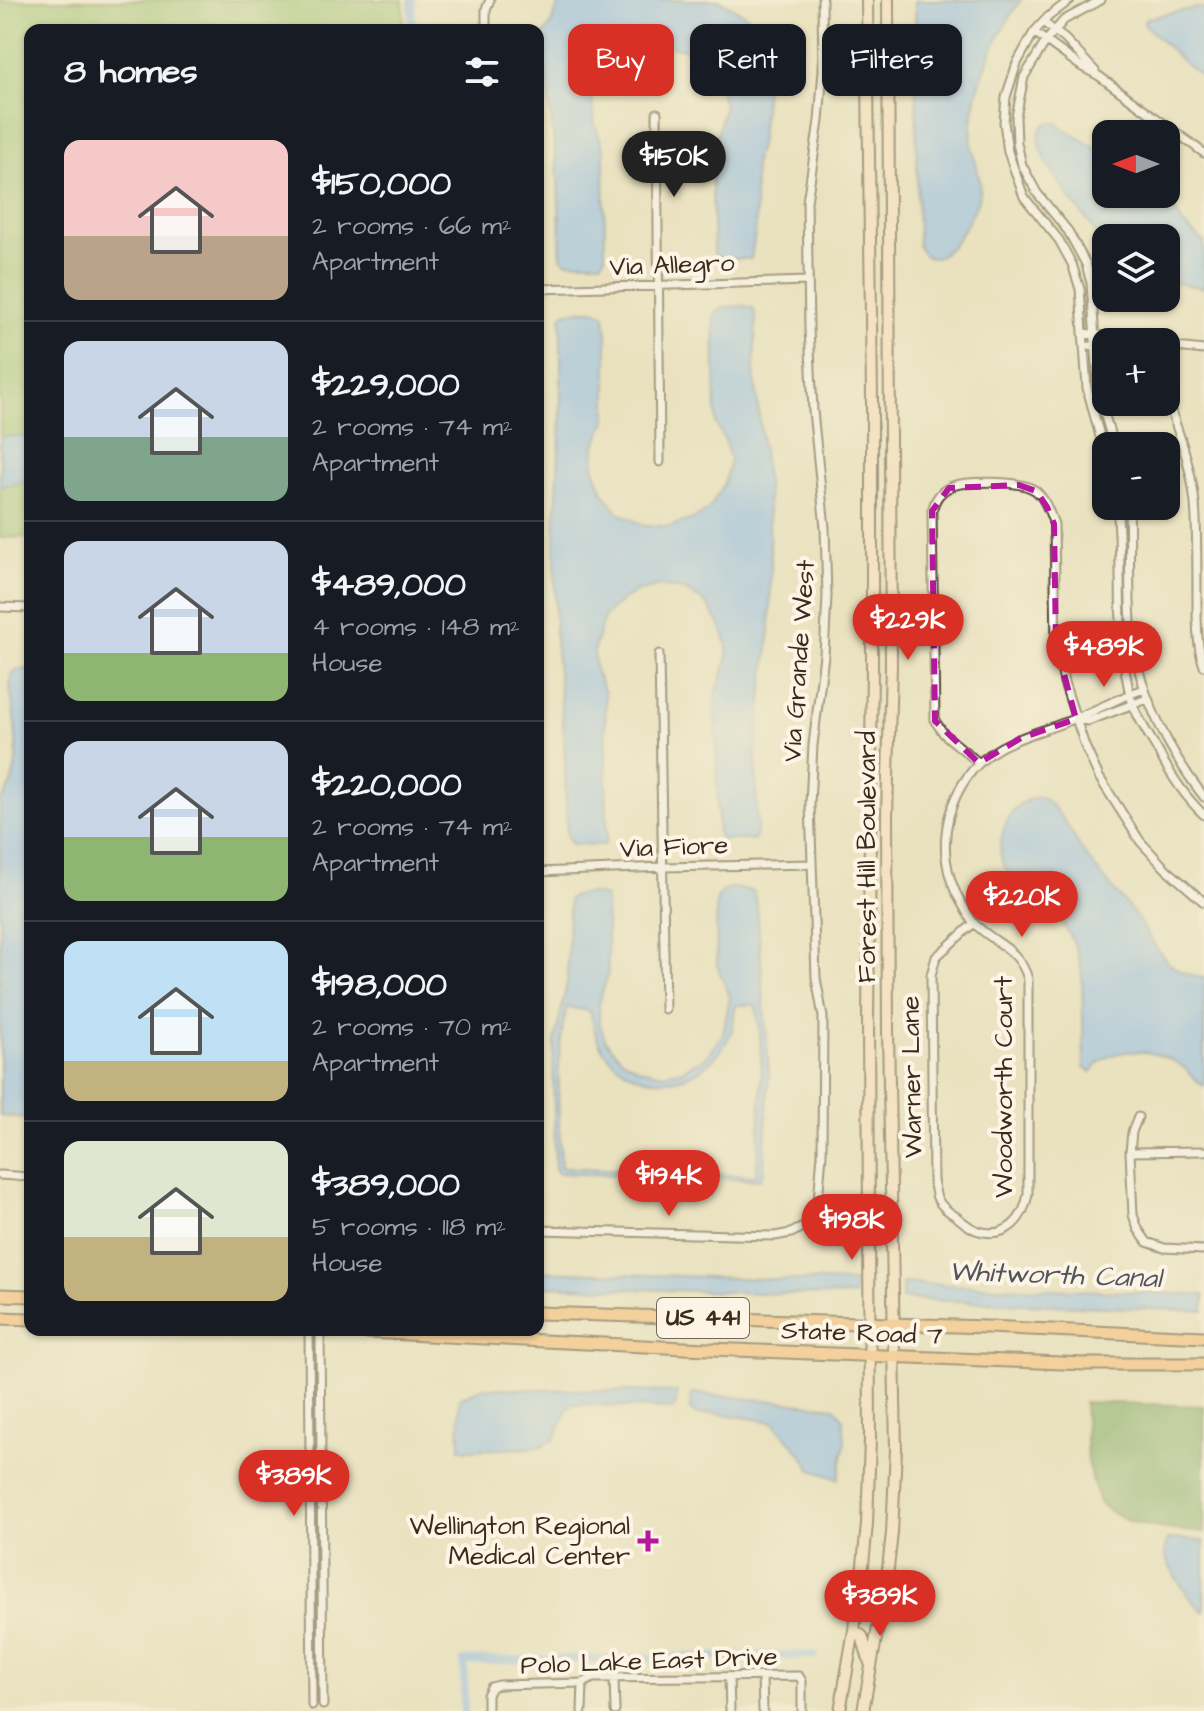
<!DOCTYPE html>
<meta charset="utf-8">
<style>
:root{--surface:#171b24;--page:#20242c;--text:#f1f3f6;--muted:#9ea1a6;--line:#363941;--accent:#d93025}
body{margin:0;font-family:"Architects Daughter",sans-serif;background:var(--page);color:var(--text);height:100vh;display:flex;flex-direction:column;font-size:30px;white-space:nowrap}
*{box-sizing:border-box;margin:0}
p{font-size:26px;color:var(--muted)}
.icon{flex:none;width:44px;height:44px;fill:none;stroke:currentColor;stroke-width:2;stroke-linecap:round;stroke-linejoin:round}
.map{position:relative;flex:1;overflow:hidden}
.details{position:absolute;left:24px;top:24px;width:520px;height:1312px;display:flex;flex-direction:column;background:var(--surface);border-radius:16px;box-shadow:0 2px 6px #0004}
.details>*{flex:none}
.hud{position:absolute;left:568px;top:24px;width:516px;height:72px;display:flex;gap:16px}
.needle{width:52px;rotate:270deg}
.tools{position:absolute;left:1092px;top:120px;display:grid;gap:16px}
.tools a{display:grid;place-items:center;width:88px;height:88px;border-radius:16px;background:var(--surface);box-shadow:0 2px 6px #0004;font-size:40px}
.price{position:absolute;translate:-50% -68px;padding:0 18px;border-radius:28px;background:var(--accent);color:#fff;font-size:26px;line-height:52px;filter:drop-shadow(0 2px 4px #0008)}
.price::after{content:'';position:absolute;left:50%;top:48px;width:24px;height:18px;margin-left:-12px;background:inherit;clip-path:polygon(0 0,100% 0,50% 100%)}
.price.current{background:#222;color:#fff}
ul{padding:0;list-style:none}
li{display:flex;align-items:center;gap:24px;height:200px;padding:0 40px}
li+li{border-top:2px solid var(--line)}
li span{display:grid;place-items:center;flex:none;width:224px;height:160px;border-radius:16px;color:#555}
li>.icon{margin-inline-start:auto}
span .icon{width:96px;height:96px;fill:#fffc;stroke-width:1}
li b{font-size:34px}
h2{display:flex;justify-content:space-between;align-items:center;height:96px;padding:0 40px;font-size:34px}
.pill{padding:0 28px;border-radius:16px;background:var(--surface);box-shadow:0 2px 6px #0004;font-size:28px;line-height:72px}
.pill.current{background:var(--accent);color:#fff}
.map>svg:first-child{display:block}
.green{fill:#97c370;stroke:#697647;stroke-width:2}
.forest{fill:#79a962;stroke:#5a6a40;stroke-width:2}
.water{fill:#86baf4;stroke:#607289;stroke-width:2;fill-rule:evenodd}
.lines{fill:none;stroke-linecap:round;stroke-linejoin:round}
.canal{stroke:#86baf4;stroke-width:8}
.street-casing{stroke:#554636;stroke-width:11}
.secondary-casing{stroke:#554636;stroke-width:14}
.primary-casing{stroke:#554636;stroke-width:15}
.street{stroke:#fff;stroke-width:7}
.secondary{stroke:#ffe4c6;stroke-width:10}
.primary{stroke:#ffbb71;stroke-width:11}
.marked{fill:none;stroke:#b5179e;stroke-width:6;stroke-dasharray:16 10;stroke-linejoin:round}
.poi-dot{fill:#b5179e;stroke:#fcf5e5;stroke-width:3}
.labels{text-anchor:middle;dominant-baseline:central;stroke-width:8;stroke-linejoin:round;paint-order:stroke}
.shield{fill:#fcf5e5;stroke:#75675a;stroke-width:2}
.shield-label{font-size:24px;font-weight:bold;fill:#3b2a1e}
.street-label{font-size:26px;fill:#3b2a1e;stroke:#fcf5e5}
.poi-label{font-size:26px;fill:#3b2a1e;stroke:#fcf5e5;text-anchor:end}
.water-label{font-size:28px;font-style:italic;fill:#52555e;stroke:#fcf5e5}
</style>
<div class="map">
<svg width="1204" height="1711" viewBox="0 0 1204 1711">
<rect width="100%" height="100%" fill="#fcf5e5"/>
<filter id="ink" filterUnits="userSpaceOnUse"><feTurbulence type="fractalNoise" baseFrequency=".0125" numOctaves="2"/><feDisplacementMap in="SourceGraphic" scale="16" xChannelSelector="R" yChannelSelector="G"/><feConvolveMatrix kernelMatrix="1 2 1 2 8 2 1 2 1" color-interpolation-filters="sRGB"/></filter>
<filter id="wash" filterUnits="userSpaceOnUse"><feTurbulence type="fractalNoise" baseFrequency=".006" numOctaves="4" result="noise"/><feDisplacementMap in="SourceGraphic" scale="32" xChannelSelector="R" yChannelSelector="G"/><feGaussianBlur stdDeviation="1.8" result="paint"/><feColorMatrix in="noise" values="0 0 0 0 0 0 0 0 0 0 0 0 0 0 0 0 0 1.4 0 .05"/><feComposite in="paint" operator="in"/></filter>
<g filter="url(#wash)">
<rect width="100%" height="100%" fill="#eae2bf"/>
<path class="green" d="M 0,0 L 403,0 L 404,30 L 30,30 L 30,537 L 0,538 Z"/>
<path class="forest" d="M 1084,1402 L 1204,1406 L 1204,1533 C 1171,1529 1123,1529 1099,1502 L 1087,1462 Z"/>
<path class="water" d="M 561,0 L 719,0 L 749,17 L 765,34 L 770,48 L 761,137 L 754,165 L 756,227 L 751,259 L 720,258 L 714,254 L 711,158 L 724,108 L 719,84 L 702,62 L 685,49 L 655,44 L 634,47 L 611,63 L 599,81 L 592,100 L 595,125 L 604,150 L 605,255 L 602,262 L 566,262 L 561,257 L 558,177 L 542,37 L 550,26 Z
M 915,0 L 1021,0 C 994,37 968,98 972,144 C 974,163 984,181 978,199 C 973,218 935,286 918,245 Z
M 1196,8 L 1204,8 L 1204,78 L 1183,62 L 1145,25 L 1144,22 L 1147,18 Z
M 1050,122 L 1056,123 L 1106,155 L 1106,194 L 1160,194 L 1171,203 L 1183,224 L 1204,242 L 1204,288 L 1166,281 L 1166,238 L 1106,238 L 1106,255 C 1102,246 1097,236 1092,227 C 1081,211 1013,134 1050,122 Z
M 745,306 L 753,308 L 756,317 L 754,370 L 767,487 L 771,565 L 770,629 L 756,752 L 757,835 L 753,840 L 722,840 L 718,834 L 715,698 L 727,660 L 727,644 L 720,625 L 707,604 L 684,590 L 660,586 L 639,591 L 623,600 L 604,616 L 594,650 L 595,670 L 605,693 L 607,840 L 604,845 L 572,844 L 567,837 L 564,736 L 555,640 L 555,527 L 561,418 L 561,317 L 564,313 C 576,310 595,306 605,315 L 607,335 L 607,419 L 595,446 L 594,469 L 603,492 L 619,513 L 645,526 L 671,526 L 693,519 L 709,509 L 724,484 L 730,460 L 725,441 L 716,424 L 714,315 C 720,305 734,307 745,306 Z
M 0,436 L 30,436 L 30,479 L 18,483 L 0,487 Z
M 30,669 L 30,1118 L 0,1116 L 0,802 C 27,771 14,722 10,685 L 11,674 L 17,670 Z
M 1040,797 C 1060,807 1070,832 1082,850 C 1099,875 1120,895 1137,918 C 1149,934 1155,951 1170,964 C 1179,972 1191,976 1204,978 L 1204,1086 C 1195,1080 1189,1071 1180,1065 C 1156,1048 1109,1044 1092,1072 L 1084,1068 L 1082,974 C 1079,957 1075,941 1064,927 C 1038,893 981,878 1007,822 C 1013,807 1023,799 1040,797 Z
M 731,888 L 753,891 L 757,905 L 769,1073 L 764,1169 L 762,1177 L 757,1180 L 558,1173 L 555,1169 L 553,1062 L 555,1040 L 567,983 L 569,898 C 579,893 597,892 606,898 L 608,973 L 599,1004 L 599,1021 L 605,1040 L 622,1059 L 640,1069 L 663,1074 L 682,1070 L 705,1058 L 723,1034 L 730,997 L 717,965 L 716,906 C 717,895 720,892 731,888 ZM 736,1005 L 756,1005 C 766,1060 760,1115 757,1171 L 755,1176 L 561,1167 C 559,1115 554,1058 567,1007 L 590,1011 C 594,1024 595,1039 604,1051 C 639,1097 707,1087 730,1035 C 734,1027 734,1014 736,1005 Z
M 538,1271 L 854,1282 L 854,1296 L 538,1286 Z
M 902,1283 L 1204,1295 L 1204,1311 L 902,1299 Z
M 484,1388 L 677,1392 L 675,1408 L 670,1409 L 574,1404 L 568,1408 L 554,1440 L 536,1448 L 466,1450 L 460,1448 L 459,1398 Z
M 691,1393 L 835,1407 L 843,1418 L 845,1443 L 838,1479 L 811,1470 C 803,1451 786,1439 774,1422 L 715,1413 L 697,1415 L 690,1410 Z
M 1180,1539 L 1204,1541 L 1204,1612 C 1192,1603 1167,1568 1165,1553 C 1165,1549 1166,1544 1167,1540 Z"/>
<g class="lines">
<path class="canal" d="M 412,0 L 412,30
M 464,1711 L 464,1661 L 814,1655"/>
</g>
</g>
<g filter="url(#ink)">
<g class="lines">
<defs>
<path id="street" d="M 1070,0 L 1048,17 L 1034,32 L 1017,63 L 1006,97 L 1004,122 L 1008,152 L 1024,197 L 1059,240 L 1072,264 L 1080,289 L 1087,388 L 1106,459
M 1101,0 L 1064,20 L 1046,41 L 1024,77 L 1016,117 L 1017,143 L 1022,165 L 1037,193 L 1068,231 L 1086,264 L 1091,283 L 1099,396 L 1114,446
M 1043,22 L 1065,39 L 1095,71
M 486,30 L 486,9 L 490,0
M 1034,32 L 1082,67 L 1099,76 L 1204,153
M 657,113 L 660,462
M 538,289 L 808,281
M 1083,333 L 1131,339 L 1144,342
M 1090,346 L 1106,347
M 1166,346 L 1204,350
M 1166,392 L 1167,400 C 1181,438 1195,477 1196,519 C 1197,547 1197,576 1197,605 C 1197,624 1197,647 1204,666
M 1117,506 C 1124,571 1114,638 1132,702 C 1137,718 1149,735 1158,751 C 1170,774 1185,797 1204,815
M 1129,506 C 1131,549 1127,600 1133,642 C 1142,700 1169,751 1204,797
M 0,607 L 30,608
M 659,654 L 665,1009
M 1078,719 L 1088,721 L 1147,699
M 979,763 L 944,734 L 935,721 L 932,511 C 935,500 938,493 950,487 C 965,480 1023,480 1036,491 C 1045,498 1050,514 1054,524 L 1056,644 L 1064,682 L 1085,746 L 1099,777 L 1140,841 L 1165,868 L 1204,902
M 538,872 L 664,867 L 811,864
M 974,923 L 936,957 L 931,975 L 933,1181 C 935,1186 935,1195 938,1200 C 942,1207 950,1213 957,1217 C 963,1222 971,1229 979,1231 C 1007,1239 1024,1219 1028,1194 L 1028,979 C 1018,946 995,945 974,923 C 969,917 965,909 961,902 C 929,850 948,776 1001,747 C 1025,734 1051,729 1076,718 C 1099,709 1120,697 1144,689
M 1138,1117 L 1132,1132 L 1130,1152 L 1133,1215 L 1138,1229 L 1147,1242 L 1164,1248 L 1204,1250
M 1130,1152 L 1204,1151
M 0,1175 L 30,1177
M 538,1230 L 775,1236 L 791,1233 L 805,1226 L 814,1215 L 818,1201 L 822,1154 L 823,1017 L 816,978 L 810,804 L 813,745 L 824,655 L 827,596 L 825,528 L 813,411 L 809,328 L 807,202 L 819,121 L 823,70 L 822,0
M 309,1330 L 312,1705
M 320,1330 L 323,1705
M 729,1677 L 730,1711
M 762,1677 L 763,1711
M 614,1678 L 615,1711
M 487,1711 L 487,1695 L 491,1687 L 499,1685 L 583,1683 L 593,1678 L 799,1676 L 802,1681 L 802,1711
M 582,1711 L 583,1683"/>
<path id="secondary" d="M 854,1630 L 862,1636 L 870,1663
M 840,1711 L 854,1630 L 863,1565 L 867,1524 L 870,1440 L 868,1017 L 872,666 L 872,397 L 867,0
M 863,1711 L 887,1577 L 892,1533 L 896,1449 L 888,1032 L 887,816 L 891,665 L 888,0"/>
<path id="primary" d="M 0,1295 L 30,1296
M 538,1313 L 987,1327 L 1204,1337
M 0,1318 L 30,1319
M 328,1330 L 684,1348 L 1086,1364 L 1204,1364"/>
</defs>
<use href="#street" class="street-casing"/>
<use href="#secondary" class="secondary-casing"/>
<use href="#primary" class="primary-casing"/>
<use href="#street" class="street"/>
<use href="#secondary" class="secondary"/>
<use href="#primary" class="primary"/>
</g>
</g>
<path d="M0 0H1204V1711H0ZM 1019,485 L 1036,491 L 1047,507 L 1054,524 L 1056,644 L 1076,719 L 1021,738 L 979,763 L 935,721 L 932,511 L 949,488 Z" fill="#eae2bf" fill-opacity=".55" fill-rule="evenodd"/>
<path class="marked" d="M 1019,485 L 1036,491 L 1047,507 L 1054,524 L 1056,644 L 1076,719 L 1021,738 L 979,763 L 935,721 L 932,511 L 949,488 Z"/>
<path class="poi-dot" d="M644 1529h8v8h8v8h-8v8h-8v-8h-8v-8h8z"/>
<g class="labels">
<rect class="shield" x="657" y="1298" width="92" height="40" rx="6"/>
<g class="shield-label">
<text x="703" y="1318">US 441</text>
</g>
<g class="street-label">
<text transform="translate(672 265) rotate(-2)">Via Allegro</text>
<text transform="translate(799 661) rotate(-86)">Via Grande West</text>
<text transform="translate(674 847) rotate(-2)">Via Fiore</text>
<text transform="translate(867 857) rotate(-90)">Forest Hill Boulevard</text>
<text transform="translate(912 1077) rotate(-91)">Warner Lane</text>
<text transform="translate(1004 1087) rotate(-90)">Woodworth Court</text>
<text transform="translate(862 1333) rotate(2)">State Road 7</text>
<text transform="translate(649 1661) rotate(-2)">Polo Lake East Drive</text>
</g>
<g class="poi-label">
<text x="630" y="1526">Wellington Regional<tspan x="630" dy="30">Medical Center</tspan></text>
</g>
<g class="water-label">
<text transform="translate(1055 1275) rotate(2)">Whitworth Canal</text>
</g>
</g>
</svg>
<div class="tools">
<a><svg class="needle" viewBox="-14 -14 28 28"><path d="M0-13l5 13h-10z" fill="#e53935"/><path d="M0 13l5-13h-10z" fill="#9ea1a6"/></svg></a>
<a><svg class="icon" aria-label="layers" viewBox="0 0 24 24"><path d="M12 4l9 5-9 5-9-5zM3 14l9 5 9-5"/></svg></a>
<a>+</a>
<a>−</a>
</div>
<b class="price current" style="left:674px;top:199px">$150K</b>
<b class="price" style="left:908px;top:662px">$229K</b>
<b class="price" style="left:1104px;top:689px">$489K</b>
<b class="price" style="left:1022px;top:939px">$220K</b>
<b class="price" style="left:669px;top:1218px">$194K</b>
<b class="price" style="left:852px;top:1262px">$198K</b>
<b class="price" style="left:294px;top:1518px">$389K</b>
<b class="price" style="left:880px;top:1638px">$389K</b>
<div class="hud">
<a class="pill current">Buy</a>
<a class="pill">Rent</a>
<a class="pill">Filters</a>
</div>
<section class="details">
<h2>8 homes<svg class="icon" aria-label="filters" viewBox="0 0 24 24"><path d="M4 7h16M4 17h16"/><circle cx="9" cy="7" r="2"/><circle cx="15" cy="17" r="2"/></svg></h2>
<ul>
<li><span style="background:linear-gradient(#f6c9c9 60%,#b9a48a 0)"><svg class="icon" aria-label="home" viewBox="0 0 24 24"><path d="M3 11l9-7 9 7M6 9v11h12V9"/></svg></span><div><b>$150,000</b><p>2 rooms · 66 m²</p><p>Apartment</p></div></li>
<li><span style="background:linear-gradient(#c9d6e8 60%,#7fa58c 0)"><svg class="icon" aria-label="home" viewBox="0 0 24 24"><path d="M3 11l9-7 9 7M6 9v11h12V9"/></svg></span><div><b>$229,000</b><p>2 rooms · 74 m²</p><p>Apartment</p></div></li>
<li><span style="background:linear-gradient(#c9d6e8 70%,#8fb573 0)"><svg class="icon" aria-label="home" viewBox="0 0 24 24"><path d="M3 11l9-7 9 7M6 9v11h12V9"/></svg></span><div><b>$489,000</b><p>4 rooms · 148 m²</p><p>House</p></div></li>
<li><span style="background:linear-gradient(#c9d6e8 60%,#8fb573 0)"><svg class="icon" aria-label="home" viewBox="0 0 24 24"><path d="M3 11l9-7 9 7M6 9v11h12V9"/></svg></span><div><b>$220,000</b><p>2 rooms · 74 m²</p><p>Apartment</p></div></li>
<li><span style="background:linear-gradient(#bfe0f5 75%,#c2b280 0)"><svg class="icon" aria-label="home" viewBox="0 0 24 24"><path d="M3 11l9-7 9 7M6 9v11h12V9"/></svg></span><div><b>$198,000</b><p>2 rooms · 70 m²</p><p>Apartment</p></div></li>
<li><span style="background:linear-gradient(#dfe7d0 60%,#c2b280 0)"><svg class="icon" aria-label="home" viewBox="0 0 24 24"><path d="M3 11l9-7 9 7M6 9v11h12V9"/></svg></span><div><b>$389,000</b><p>5 rooms · 118 m²</p><p>House</p></div></li>
</ul>
</section>
</div>
